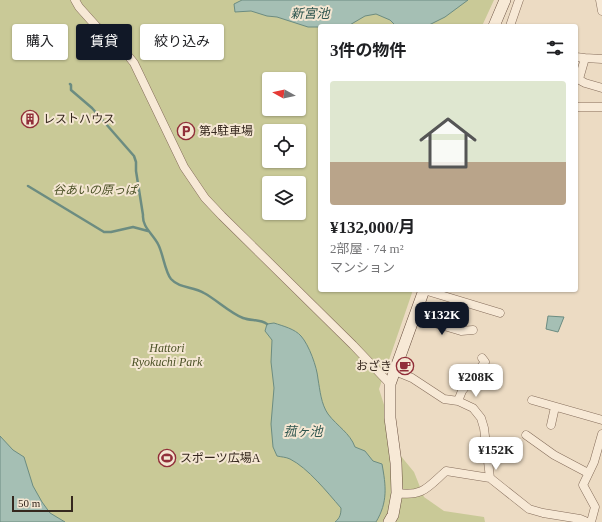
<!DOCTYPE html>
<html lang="ja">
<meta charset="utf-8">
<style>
:root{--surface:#fff;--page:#f6f6f6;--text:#202124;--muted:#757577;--line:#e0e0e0;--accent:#111827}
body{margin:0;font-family:"Times New Roman","Noto Sans JP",serif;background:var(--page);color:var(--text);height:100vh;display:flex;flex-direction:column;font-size:15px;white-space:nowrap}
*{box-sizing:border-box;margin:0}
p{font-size:13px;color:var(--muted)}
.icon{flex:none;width:22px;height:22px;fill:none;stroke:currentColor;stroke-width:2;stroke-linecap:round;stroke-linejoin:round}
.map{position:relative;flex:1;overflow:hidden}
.panel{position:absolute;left:318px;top:24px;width:260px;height:268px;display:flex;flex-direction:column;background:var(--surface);border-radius:4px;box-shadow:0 1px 3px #0004}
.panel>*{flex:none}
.guide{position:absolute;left:12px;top:24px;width:246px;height:36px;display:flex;gap:8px}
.needle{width:26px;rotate:278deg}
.controls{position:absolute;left:262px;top:72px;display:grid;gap:8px}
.controls a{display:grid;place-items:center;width:44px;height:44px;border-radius:4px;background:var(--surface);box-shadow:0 1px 3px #0004;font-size:20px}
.scale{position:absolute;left:12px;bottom:10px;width:61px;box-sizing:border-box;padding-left:4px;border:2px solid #35271e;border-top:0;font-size:11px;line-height:14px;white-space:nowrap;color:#35271e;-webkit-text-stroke:3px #f4e6d2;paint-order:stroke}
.price{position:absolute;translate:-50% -34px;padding:0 9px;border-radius:8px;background:#fff;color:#222;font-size:13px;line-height:26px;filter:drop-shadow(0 1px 2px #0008)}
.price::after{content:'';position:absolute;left:50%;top:24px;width:12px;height:9px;margin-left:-6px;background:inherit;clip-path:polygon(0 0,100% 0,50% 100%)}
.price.on{background:var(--accent);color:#fff}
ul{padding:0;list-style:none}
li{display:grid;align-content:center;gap:8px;height:212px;padding:0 12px}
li+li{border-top:1px solid var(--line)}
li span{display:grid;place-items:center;height:124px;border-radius:4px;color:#555}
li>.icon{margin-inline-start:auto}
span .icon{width:72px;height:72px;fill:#fffc;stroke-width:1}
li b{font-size:17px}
h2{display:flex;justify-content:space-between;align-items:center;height:48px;padding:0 12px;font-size:17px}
.chip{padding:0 14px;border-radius:4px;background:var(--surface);box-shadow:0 1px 3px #0004;font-size:14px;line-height:36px}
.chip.on{background:var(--accent);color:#fff}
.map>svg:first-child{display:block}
.green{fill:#c9c997;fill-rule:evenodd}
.water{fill:#a5bfb4;stroke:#6c8c81}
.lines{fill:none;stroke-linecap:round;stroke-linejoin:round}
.stream{stroke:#6c8c81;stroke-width:2.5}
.street-casing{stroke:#856d5b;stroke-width:9}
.secondary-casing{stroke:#674e3e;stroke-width:12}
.street{stroke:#f7e9d6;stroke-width:8}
.secondary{stroke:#f7e9d6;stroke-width:11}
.labels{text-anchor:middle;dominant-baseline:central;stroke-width:4;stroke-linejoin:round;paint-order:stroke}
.poi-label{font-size:12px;fill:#35271e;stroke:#f4e6d2;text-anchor:start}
.park-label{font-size:12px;font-style:italic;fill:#4b5126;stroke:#f4e6d2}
.water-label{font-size:13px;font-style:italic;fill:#2e554e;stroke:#f4e6d2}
</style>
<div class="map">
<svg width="602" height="522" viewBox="0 0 602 522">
<rect width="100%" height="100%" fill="#ecdbc3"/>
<path class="green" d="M 0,0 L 494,0 L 482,26 L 320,26 L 320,290 L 413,290 L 379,389 L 400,455 L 414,472 L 424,497 L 444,511 L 484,517 L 485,522 L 0,522 ZM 269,79 L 299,79 L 299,109 L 269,109 ZM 269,131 L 299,131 L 299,161 L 269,161 ZM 269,183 L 299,183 L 299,213 L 269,213 Z"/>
<path class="water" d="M 242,0 L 468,0 L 445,17 L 427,26 L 396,26 L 390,20 L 376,14 L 365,16 L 348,26 L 320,27 L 308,27 L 277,17 L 267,16 L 251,11 L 235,12 L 234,4 Z
M 548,316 L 564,317 L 558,332 L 546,329 Z
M 274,323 C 283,326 295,329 301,336 C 309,345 317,367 318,379 C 320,390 321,404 328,414 C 337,426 350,433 355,447 L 365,451 L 373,461 L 382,464 C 386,486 388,502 376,522 L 335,522 C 340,518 341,514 341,508 C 327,492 308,468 290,459 C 286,457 281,457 277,456 L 273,447 L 271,424 L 274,388 L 271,362 L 272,340 L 265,331 L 267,324 Z
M 0,436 L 13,450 L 24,457 L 33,486 L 42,502 L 50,513 L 65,522 L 0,522 Z"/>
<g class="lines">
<path class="stream" d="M 70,84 L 71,85 L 71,90 L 92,108 L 134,156 L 136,162 L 136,171 L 143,215 C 142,227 153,234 158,244 C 163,253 165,272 171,279 C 180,289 193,286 204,293 C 217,300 230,313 243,318 C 251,321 260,319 267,324
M 28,186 L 104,232 L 111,232 L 133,227 L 148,231"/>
<defs>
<path id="street" d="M 75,0 L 79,7 L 96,26 L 121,47 L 134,63 L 184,167 L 205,198 L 222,216 L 353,345 L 390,384
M 600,0 L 602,11
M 510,26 L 519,0
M 576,57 L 585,58 L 602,59
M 576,78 L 585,83 L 602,88
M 579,79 L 585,58
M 576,107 L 602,107
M 424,290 L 500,313
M 414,317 L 461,331 L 473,330
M 395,371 L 412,378 L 444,399 L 458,401 L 473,408 L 481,418 L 484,428 L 490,478
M 532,400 L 602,420
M 458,401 L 462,391 L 485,362 L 482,358
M 551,425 L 555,407
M 526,435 L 554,455 L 588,473
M 397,493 C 423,497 428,487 446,471 L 490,478 L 529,509 L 543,513 L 580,519 L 587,522
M 591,522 L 595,507 L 583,485 L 594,462 L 602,434"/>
<path id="secondary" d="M 494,26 L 505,0
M 389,522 L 393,515 L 397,493 L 396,463 L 390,418 L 390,384 L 424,290"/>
</defs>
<use href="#street" class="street-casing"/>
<use href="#secondary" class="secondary-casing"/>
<use href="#street" class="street"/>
<use href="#secondary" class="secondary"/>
</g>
<defs>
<symbol id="building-ring" viewBox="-11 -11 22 22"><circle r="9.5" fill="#f4e6d2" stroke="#912e39" stroke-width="1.5"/><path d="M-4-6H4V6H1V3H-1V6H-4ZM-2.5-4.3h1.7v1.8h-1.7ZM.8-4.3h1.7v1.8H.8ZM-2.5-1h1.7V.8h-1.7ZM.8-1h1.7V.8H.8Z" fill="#912e39"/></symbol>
<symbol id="parking-ring" viewBox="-11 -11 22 22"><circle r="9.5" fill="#f4e6d2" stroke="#912e39" stroke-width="1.5"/><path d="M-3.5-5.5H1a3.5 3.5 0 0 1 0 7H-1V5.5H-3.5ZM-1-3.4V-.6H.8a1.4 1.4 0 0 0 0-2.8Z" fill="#912e39"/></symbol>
<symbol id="cafe-ring" viewBox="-11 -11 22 22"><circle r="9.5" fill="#f4e6d2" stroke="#912e39" stroke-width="1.5"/><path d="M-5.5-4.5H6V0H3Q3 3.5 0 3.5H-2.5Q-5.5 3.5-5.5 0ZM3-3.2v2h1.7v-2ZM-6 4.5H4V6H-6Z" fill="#912e39"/></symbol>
<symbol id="stadium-ring" viewBox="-11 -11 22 22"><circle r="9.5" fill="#f4e6d2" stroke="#912e39" stroke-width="1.5"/><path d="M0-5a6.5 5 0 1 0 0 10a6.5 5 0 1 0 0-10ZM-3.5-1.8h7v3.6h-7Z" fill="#912e39"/></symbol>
</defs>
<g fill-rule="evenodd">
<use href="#building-ring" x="20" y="109" width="20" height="20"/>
<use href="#parking-ring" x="176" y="121" width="20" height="20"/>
<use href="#cafe-ring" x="395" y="356" width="20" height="20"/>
<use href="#stadium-ring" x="157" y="448" width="20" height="20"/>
</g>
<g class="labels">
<g class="poi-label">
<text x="43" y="119">レストハウス</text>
<text x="199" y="131">第4駐車場</text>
<text x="392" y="366" text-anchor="end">おざき</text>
<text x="180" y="458">スポーツ広場A</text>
</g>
<g class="park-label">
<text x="95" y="190">谷あいの原っぱ</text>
<text x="167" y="348">Hattori<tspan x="167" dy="14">Ryokuchi Park</tspan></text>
</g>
<g class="water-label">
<text x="310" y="13">新宮池</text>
<text x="303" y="431">菰ヶ池</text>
</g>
</g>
</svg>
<div class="controls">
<a><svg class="needle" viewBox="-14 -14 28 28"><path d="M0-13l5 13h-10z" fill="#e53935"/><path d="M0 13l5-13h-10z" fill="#757577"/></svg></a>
<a><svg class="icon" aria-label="locate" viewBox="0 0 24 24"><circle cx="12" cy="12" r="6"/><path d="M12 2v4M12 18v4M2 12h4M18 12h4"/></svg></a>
<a><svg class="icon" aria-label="layers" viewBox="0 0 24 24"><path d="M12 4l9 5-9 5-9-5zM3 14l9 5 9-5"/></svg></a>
</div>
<div class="scale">50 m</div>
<b class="price on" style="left:442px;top:336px">¥132K</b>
<b class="price" style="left:476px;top:398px">¥208K</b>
<b class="price" style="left:496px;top:471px">¥152K</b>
<div class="guide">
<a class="chip">購入</a>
<a class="chip on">賃貸</a>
<a class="chip">絞り込み</a>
</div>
<section class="panel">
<h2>3件の物件<svg class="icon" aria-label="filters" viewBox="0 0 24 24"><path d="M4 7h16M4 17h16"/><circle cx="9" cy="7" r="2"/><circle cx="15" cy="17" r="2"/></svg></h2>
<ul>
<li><span style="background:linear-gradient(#dfe7d0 65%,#b9a48a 0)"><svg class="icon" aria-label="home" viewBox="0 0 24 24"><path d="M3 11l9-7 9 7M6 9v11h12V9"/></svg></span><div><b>¥132,000/月</b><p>2部屋 · 74 m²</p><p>マンション</p></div></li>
</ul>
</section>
</div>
